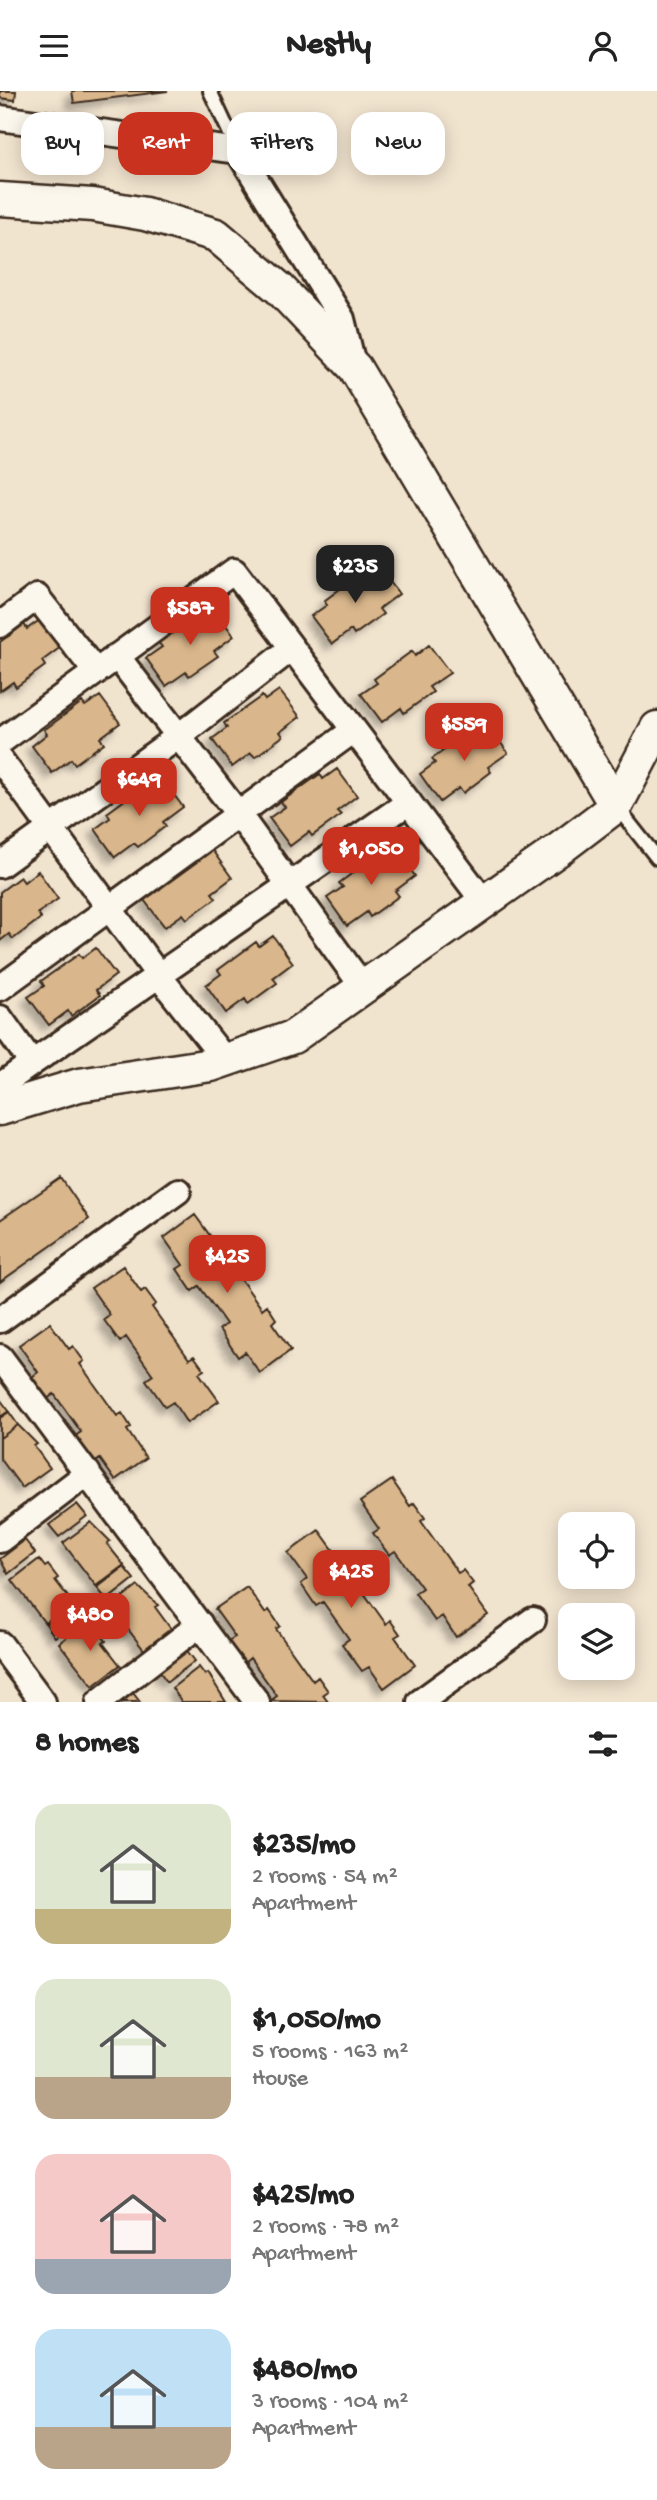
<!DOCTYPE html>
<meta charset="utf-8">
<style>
:root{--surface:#fff;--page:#f2f2f2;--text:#222;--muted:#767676;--accent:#c8321e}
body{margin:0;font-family:"Gochi Hand",sans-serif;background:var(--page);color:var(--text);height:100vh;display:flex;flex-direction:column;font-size:26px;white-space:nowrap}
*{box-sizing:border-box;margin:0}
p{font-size:23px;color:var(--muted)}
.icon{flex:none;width:38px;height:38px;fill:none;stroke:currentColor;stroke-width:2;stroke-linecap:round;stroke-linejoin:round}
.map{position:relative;height:1611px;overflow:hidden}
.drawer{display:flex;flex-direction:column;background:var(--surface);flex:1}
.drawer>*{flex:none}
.banner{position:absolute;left:21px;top:21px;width:616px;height:63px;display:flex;gap:14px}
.buttons{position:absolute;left:558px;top:1421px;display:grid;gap:14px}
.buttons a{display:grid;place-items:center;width:77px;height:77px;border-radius:14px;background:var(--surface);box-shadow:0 4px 18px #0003;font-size:35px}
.price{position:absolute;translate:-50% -60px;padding:0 16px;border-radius:14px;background:var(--accent);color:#fff;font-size:23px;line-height:46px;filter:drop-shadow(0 2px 4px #0008)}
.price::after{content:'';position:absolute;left:50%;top:42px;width:21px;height:16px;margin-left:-10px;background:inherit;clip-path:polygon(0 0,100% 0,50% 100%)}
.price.selected{background:#222;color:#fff}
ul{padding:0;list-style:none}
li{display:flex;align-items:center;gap:21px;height:175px;padding:0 35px}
li span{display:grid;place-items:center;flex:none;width:196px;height:140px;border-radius:21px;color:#555}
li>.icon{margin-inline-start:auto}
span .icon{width:84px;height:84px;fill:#fffc;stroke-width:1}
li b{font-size:30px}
h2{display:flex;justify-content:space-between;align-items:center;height:84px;padding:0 35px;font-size:30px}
.chip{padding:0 24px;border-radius:21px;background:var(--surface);box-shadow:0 4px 18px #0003;font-size:24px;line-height:63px}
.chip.selected{background:var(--accent);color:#fff}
header{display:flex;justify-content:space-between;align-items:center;height:91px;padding:0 35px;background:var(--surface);font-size:32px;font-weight:700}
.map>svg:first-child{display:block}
.building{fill:#d9b68b;stroke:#3b2a1e;stroke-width:2;filter:url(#shadow)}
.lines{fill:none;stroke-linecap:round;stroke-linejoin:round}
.service-casing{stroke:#3b2a1e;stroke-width:18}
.minor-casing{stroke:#3b2a1e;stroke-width:30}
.tertiary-casing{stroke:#3b2a1e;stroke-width:37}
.service{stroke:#fbf7ec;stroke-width:12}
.minor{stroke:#fbf7ec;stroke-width:24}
.tertiary{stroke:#fbf7ec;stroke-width:32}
</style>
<header><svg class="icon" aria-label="menu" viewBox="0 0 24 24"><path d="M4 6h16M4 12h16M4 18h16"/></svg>Nestly<svg class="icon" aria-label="person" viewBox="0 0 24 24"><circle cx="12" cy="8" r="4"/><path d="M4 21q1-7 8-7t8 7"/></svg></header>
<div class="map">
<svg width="657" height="1611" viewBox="0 0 657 1611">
<defs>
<filter id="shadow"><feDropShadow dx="-6" dy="6" stdDeviation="3.5" flood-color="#0004"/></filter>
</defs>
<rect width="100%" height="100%" fill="#f1e4cf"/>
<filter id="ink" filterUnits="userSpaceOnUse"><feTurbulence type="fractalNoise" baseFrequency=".0143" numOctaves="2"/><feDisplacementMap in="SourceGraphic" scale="14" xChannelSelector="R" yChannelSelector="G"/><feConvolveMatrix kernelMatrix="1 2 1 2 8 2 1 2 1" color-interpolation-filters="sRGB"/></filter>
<g filter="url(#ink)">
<path class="building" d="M 0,0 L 16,0 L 15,9 L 0,7 Z
M 72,0 L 168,0 L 74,12 Z
M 379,476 L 399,503 L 379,518 L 383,523 L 354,544 L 351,539 L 332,553 L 311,525 L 327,514 L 324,510 L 361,482 L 365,486 Z
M 214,518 L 234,545 L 214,560 L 218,565 L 189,585 L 186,581 L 166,595 L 146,567 L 162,556 L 158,551 L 196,524 L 199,528 Z
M 41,528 L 62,555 L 42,570 L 45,575 L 16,596 L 13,591 L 0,600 L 0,551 L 24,533 L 27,538 Z
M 429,554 L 450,582 L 429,596 L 433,601 L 404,622 L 401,617 L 382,631 L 361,603 L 377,592 L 374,588 L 412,560 L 415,565 Z
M 279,599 L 300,626 L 280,641 L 283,645 L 255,666 L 251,662 L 232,676 L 212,648 L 227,637 L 224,632 L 262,605 L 265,609 Z
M 100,605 L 120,632 L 100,647 L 104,652 L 75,673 L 71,668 L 52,682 L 32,655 L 47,643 L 44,639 L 82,611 L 85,615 Z
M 488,634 L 508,662 L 488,676 L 491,681 L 463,702 L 459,697 L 440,711 L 420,683 L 435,672 L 432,668 L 470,640 L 473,644 Z
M 337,678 L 357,705 L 337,720 L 341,724 L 312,745 L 309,741 L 290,755 L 269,727 L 285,716 L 281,711 L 320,683 L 323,688 Z
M 163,689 L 183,716 L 163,731 L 166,735 L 138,756 L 134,752 L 115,766 L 95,738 L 110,727 L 107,722 L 145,694 L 148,699 Z
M 395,758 L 415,785 L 395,800 L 399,805 L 370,826 L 367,821 L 347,835 L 327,807 L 343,796 L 339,792 L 377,764 L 381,768 Z
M 212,759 L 232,787 L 212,802 L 216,807 L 187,828 L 183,823 L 165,836 L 144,809 L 160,798 L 157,793 L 194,766 L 198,770 Z
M 38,780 L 58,808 L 38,822 L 41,827 L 13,848 L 9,843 L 0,850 L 0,801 L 20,786 L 24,791 Z
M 273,845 L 293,872 L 273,887 L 277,892 L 248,913 L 245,908 L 226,922 L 206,894 L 221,883 L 218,879 L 256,851 L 259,855 Z
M 96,857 L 116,884 L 96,899 L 100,904 L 71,925 L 68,920 L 49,934 L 28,906 L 44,895 L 41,890 L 79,863 L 82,867 Z
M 61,1087 L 89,1128 L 0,1191 L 0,1129 Z
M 195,1124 L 214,1150 L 218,1147 L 229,1163 L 225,1166 L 262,1218 L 267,1214 L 276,1228 L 272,1232 L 291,1259 L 260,1282 L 245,1261 L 238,1266 L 219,1238 L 226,1233 L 199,1195 L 192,1200 L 177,1178 L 183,1174 L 164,1147 Z
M 123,1175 L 141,1201 L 145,1198 L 156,1213 L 152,1216 L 189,1268 L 194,1265 L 204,1279 L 199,1282 L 219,1310 L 187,1332 L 173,1311 L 165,1316 L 146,1289 L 153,1284 L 126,1246 L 120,1251 L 104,1229 L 110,1224 L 91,1197 Z
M 50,1232 L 69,1258 L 73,1255 L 84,1270 L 80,1273 L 117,1325 L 122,1322 L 131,1336 L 127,1339 L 146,1367 L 115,1389 L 100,1368 L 93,1373 L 74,1346 L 81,1341 L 54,1303 L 47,1308 L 32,1286 L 38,1281 L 19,1254 Z
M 0,1308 L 9,1320 L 0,1326 Z
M 9,1321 L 18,1334 L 0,1347 L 0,1327 Z
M 18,1334 L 37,1353 L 34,1355 L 50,1377 L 22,1397 L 0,1367 L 0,1347 Z
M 392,1389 L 410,1415 L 414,1412 L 425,1427 L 421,1430 L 458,1482 L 463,1479 L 473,1492 L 468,1496 L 488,1524 L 456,1546 L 442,1525 L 435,1530 L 415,1502 L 422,1497 L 395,1460 L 389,1464 L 373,1442 L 379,1438 L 360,1411 Z
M 77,1413 L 87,1425 L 59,1446 L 49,1434 Z
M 91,1431 L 110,1450 L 107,1453 L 124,1474 L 96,1495 L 63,1452 Z
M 319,1439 L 338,1465 L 342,1462 L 353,1478 L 349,1481 L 386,1533 L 390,1529 L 400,1543 L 395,1546 L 415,1574 L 384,1597 L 369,1576 L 362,1580 L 342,1553 L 349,1548 L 323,1511 L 316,1515 L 301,1493 L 307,1488 L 288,1462 Z
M 25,1449 L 35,1462 L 8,1483 L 0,1468 Z
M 39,1468 L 45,1476 L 48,1474 L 58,1487 L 55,1489 L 72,1511 L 45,1532 L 12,1489 Z
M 124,1476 L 134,1488 L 107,1509 L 97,1497 Z
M 138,1495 L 158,1514 L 155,1516 L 171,1538 L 144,1559 L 111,1516 Z
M 247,1496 L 265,1522 L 269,1519 L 280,1535 L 276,1538 L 313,1590 L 318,1586 L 328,1600 L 323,1604 L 328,1611 L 270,1610 L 277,1605 L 250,1567 L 244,1572 L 228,1550 L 235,1546 L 215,1518 Z
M 73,1512 L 82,1525 L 55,1546 L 46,1533 Z
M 87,1531 L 93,1539 L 96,1537 L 106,1550 L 103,1552 L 120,1574 L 93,1595 L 59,1552 Z
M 185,1557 L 195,1570 L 167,1591 L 158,1578 Z
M 199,1576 L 205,1584 L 208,1582 L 226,1611 L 182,1611 L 172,1597 Z
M 130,1598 L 140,1611 L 113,1611 Z"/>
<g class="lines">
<defs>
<path id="service" d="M 210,0 L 238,60
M 616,715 L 657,767"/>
<path id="minor" d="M 0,27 L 238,60 L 342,228 L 354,277
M 0,534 L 37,506 L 96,581
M 117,565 L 239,724 L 363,896
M 0,651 L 234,480 L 484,811
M 0,668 L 159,885 L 225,969
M 0,774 L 179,645 L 292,557
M 0,897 L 354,639
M 0,927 L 32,972 L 0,995
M 32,972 L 409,711
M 0,1229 L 178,1100
M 0,1266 L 257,1611
M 0,1449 L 88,1382
M 0,1553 L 43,1611
M 99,1611 L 200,1533
M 420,1611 L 533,1529"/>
<path id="tertiary" d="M 0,108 L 93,114 L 145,123 L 216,144 L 280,198 L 355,277 L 616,715
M 0,1018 L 79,994 L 211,974 L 293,946 L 558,759 L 616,715 L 657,637"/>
</defs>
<use href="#service" class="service-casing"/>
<use href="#minor" class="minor-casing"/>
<use href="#tertiary" class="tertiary-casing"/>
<use href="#service" class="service"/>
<use href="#minor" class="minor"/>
<use href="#tertiary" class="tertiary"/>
</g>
</g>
</svg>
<div class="buttons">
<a><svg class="icon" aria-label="locate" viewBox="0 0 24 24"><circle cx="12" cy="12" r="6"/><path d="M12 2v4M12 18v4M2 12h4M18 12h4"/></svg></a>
<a><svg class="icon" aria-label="layers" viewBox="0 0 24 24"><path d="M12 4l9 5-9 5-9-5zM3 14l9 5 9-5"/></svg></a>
</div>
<b class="price selected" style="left:355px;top:514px">$235</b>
<b class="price" style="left:190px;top:556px">$587</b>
<b class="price" style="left:464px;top:672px">$559</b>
<b class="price" style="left:139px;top:727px">$649</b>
<b class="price" style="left:371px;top:796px">$1,050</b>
<b class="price" style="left:227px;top:1204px">$425</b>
<b class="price" style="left:351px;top:1519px">$425</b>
<b class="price" style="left:90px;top:1562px">$480</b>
<div class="banner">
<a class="chip">Buy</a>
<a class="chip selected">Rent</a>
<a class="chip">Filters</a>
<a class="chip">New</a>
</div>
</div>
<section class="drawer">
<h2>8 homes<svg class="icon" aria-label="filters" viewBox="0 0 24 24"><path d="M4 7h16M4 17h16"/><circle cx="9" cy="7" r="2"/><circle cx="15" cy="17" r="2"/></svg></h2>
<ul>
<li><span style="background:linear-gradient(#dfe7d0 75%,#c2b280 0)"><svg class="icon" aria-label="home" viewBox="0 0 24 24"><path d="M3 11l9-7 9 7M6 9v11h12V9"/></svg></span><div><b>$235/mo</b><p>2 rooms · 54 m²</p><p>Apartment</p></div></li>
<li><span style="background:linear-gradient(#dfe7d0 70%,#b9a48a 0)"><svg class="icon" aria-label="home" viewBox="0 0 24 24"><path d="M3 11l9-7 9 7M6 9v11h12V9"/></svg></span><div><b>$1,050/mo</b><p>5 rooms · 163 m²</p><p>House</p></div></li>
<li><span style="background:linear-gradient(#f6c9c9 75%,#9aa5b1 0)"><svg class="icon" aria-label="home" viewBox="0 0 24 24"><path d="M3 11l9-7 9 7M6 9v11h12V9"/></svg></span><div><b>$425/mo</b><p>2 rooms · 78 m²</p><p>Apartment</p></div></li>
<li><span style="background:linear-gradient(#bfe0f5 70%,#b9a48a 0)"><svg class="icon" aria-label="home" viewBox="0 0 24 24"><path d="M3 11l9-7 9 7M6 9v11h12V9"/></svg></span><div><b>$480/mo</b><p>3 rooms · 104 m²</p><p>Apartment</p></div></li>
</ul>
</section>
